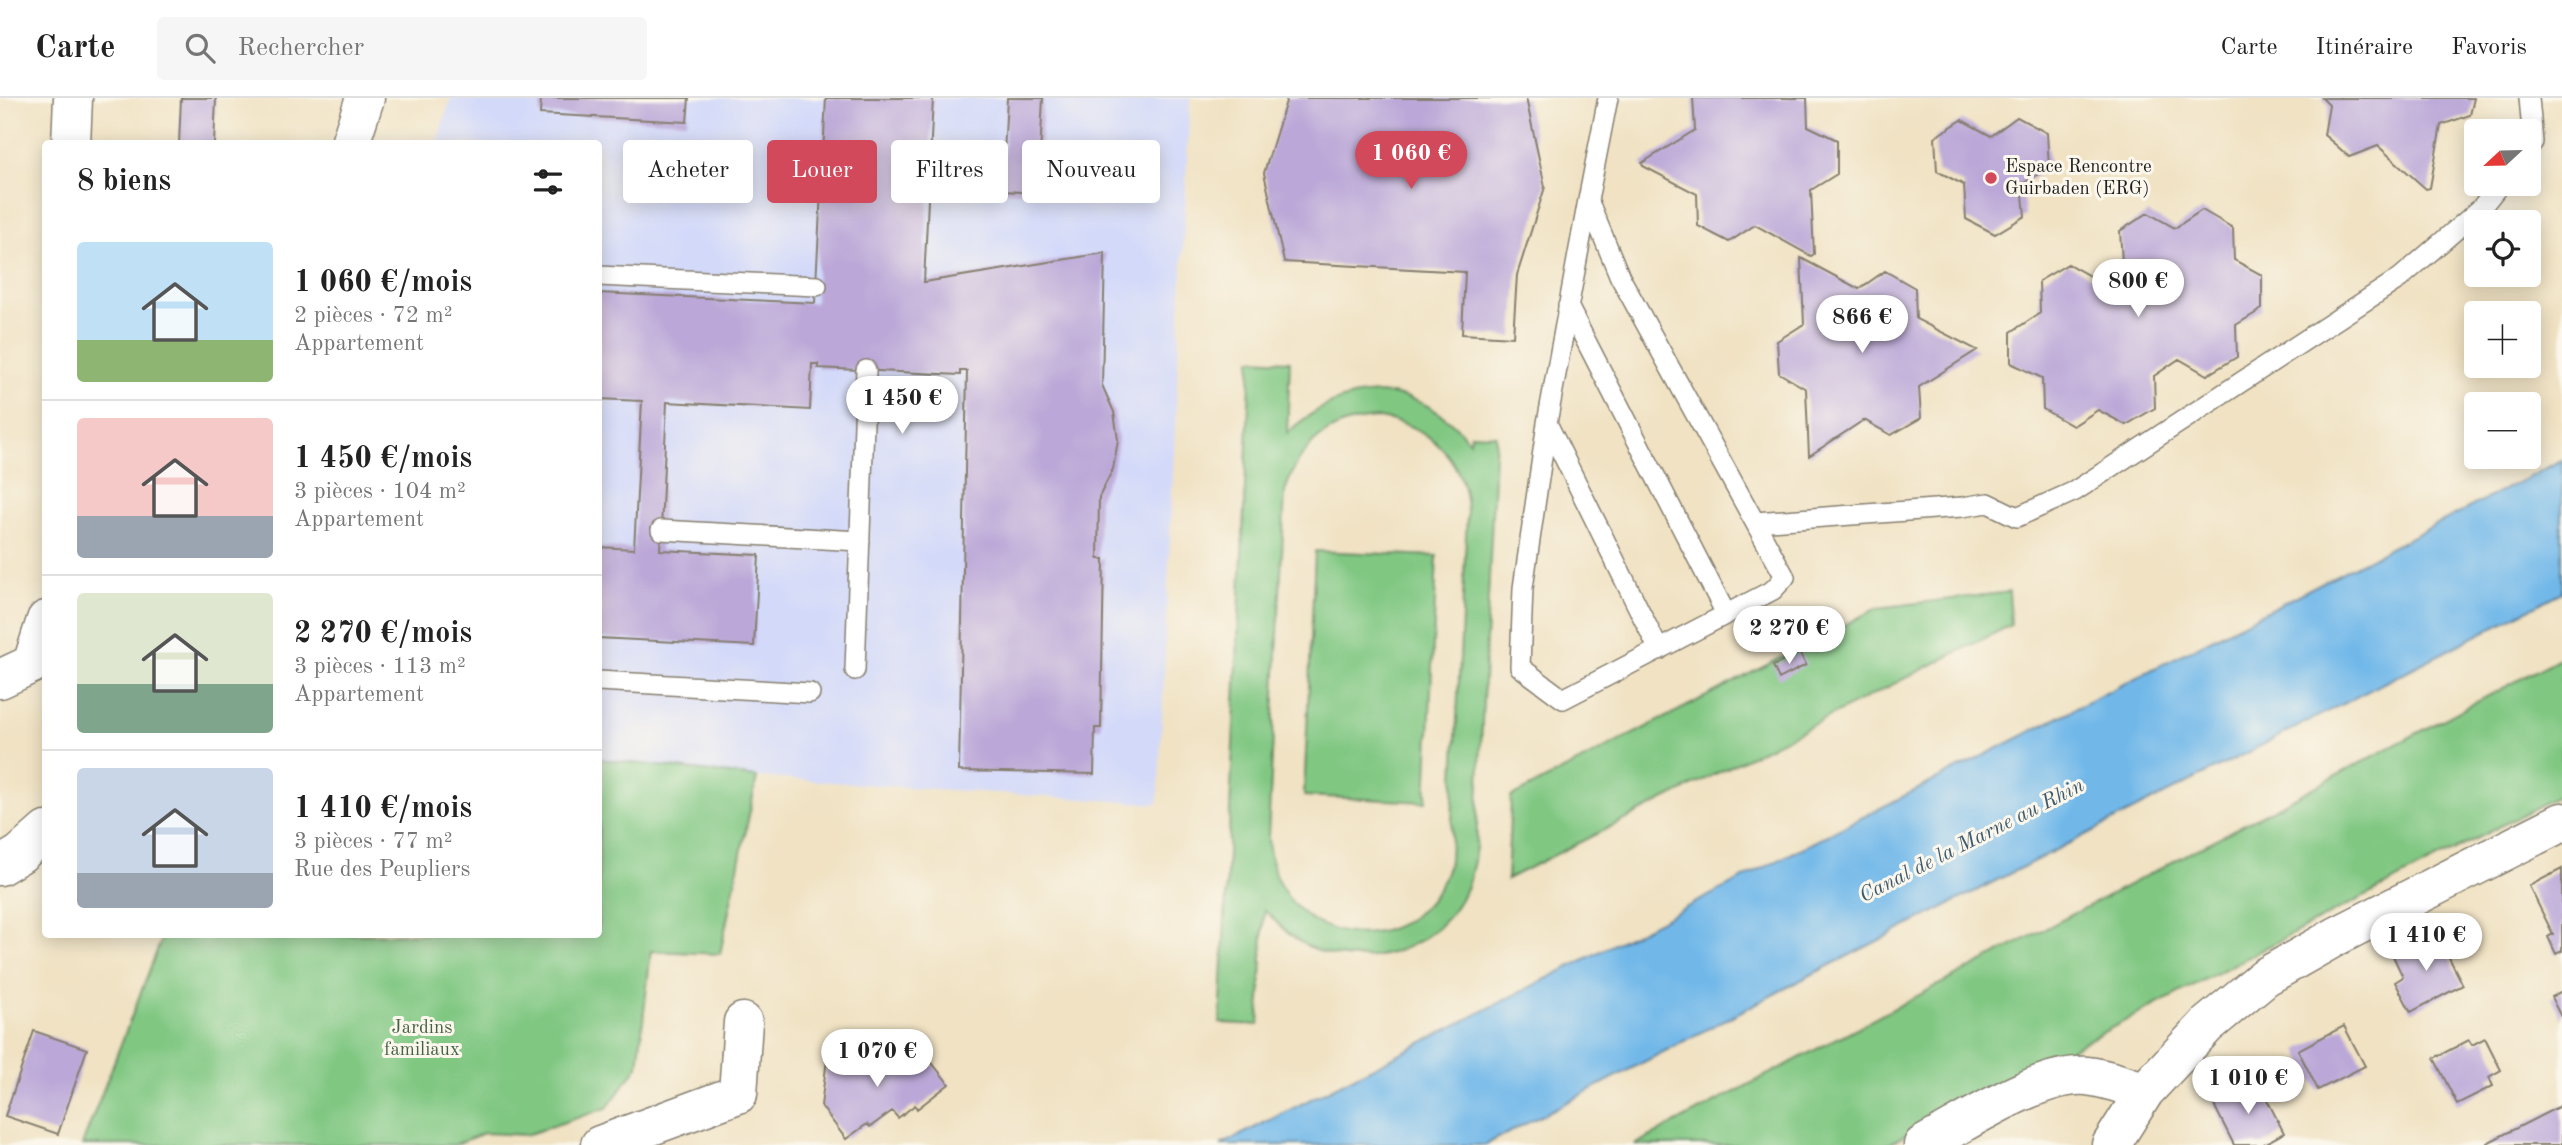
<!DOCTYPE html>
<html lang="fr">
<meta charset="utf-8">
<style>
:root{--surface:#fff;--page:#f6f6f6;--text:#222;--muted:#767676;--line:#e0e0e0;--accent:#d1495b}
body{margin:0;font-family:"Old Standard TT",serif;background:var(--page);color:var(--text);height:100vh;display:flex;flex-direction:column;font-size:26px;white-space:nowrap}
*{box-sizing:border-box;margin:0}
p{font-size:23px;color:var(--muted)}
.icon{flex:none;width:38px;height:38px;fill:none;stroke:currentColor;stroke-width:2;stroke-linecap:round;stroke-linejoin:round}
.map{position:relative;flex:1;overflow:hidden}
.sheet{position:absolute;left:42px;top:42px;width:560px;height:798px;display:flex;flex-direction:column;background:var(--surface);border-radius:7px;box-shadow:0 4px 18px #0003}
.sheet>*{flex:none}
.top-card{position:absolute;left:623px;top:42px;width:665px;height:63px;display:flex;gap:14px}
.needle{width:46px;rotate:248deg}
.tools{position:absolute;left:2464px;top:21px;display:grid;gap:14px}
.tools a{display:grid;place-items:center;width:77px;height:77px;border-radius:7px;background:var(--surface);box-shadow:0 4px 18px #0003;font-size:35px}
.price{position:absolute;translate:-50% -60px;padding:0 16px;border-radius:24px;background:#fff;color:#222;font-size:23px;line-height:46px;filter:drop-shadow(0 2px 4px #0008)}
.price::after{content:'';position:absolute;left:50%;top:42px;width:21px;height:16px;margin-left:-10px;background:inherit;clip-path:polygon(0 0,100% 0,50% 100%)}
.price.selected{background:var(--accent);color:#fff}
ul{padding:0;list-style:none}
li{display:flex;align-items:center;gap:21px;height:175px;padding:0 35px}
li+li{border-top:2px solid var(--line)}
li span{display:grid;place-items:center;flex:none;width:196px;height:140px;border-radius:7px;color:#555}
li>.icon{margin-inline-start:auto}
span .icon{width:84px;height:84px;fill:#fffc;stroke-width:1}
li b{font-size:30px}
h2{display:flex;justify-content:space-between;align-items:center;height:84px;padding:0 35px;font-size:30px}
.pill{padding:0 24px;border-radius:7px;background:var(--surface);box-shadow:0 4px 18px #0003;font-size:24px;line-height:63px}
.pill.selected{background:var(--accent);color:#fff}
header{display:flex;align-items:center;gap:42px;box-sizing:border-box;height:98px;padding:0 35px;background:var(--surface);border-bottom:2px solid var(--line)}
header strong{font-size:33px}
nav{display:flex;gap:38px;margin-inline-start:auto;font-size:24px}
.search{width:490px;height:63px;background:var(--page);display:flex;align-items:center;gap:18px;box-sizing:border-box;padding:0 24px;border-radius:7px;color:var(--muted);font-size:26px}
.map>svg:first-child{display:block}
.built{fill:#d3d9f9}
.green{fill:#80c782;stroke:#4e724f;stroke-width:2;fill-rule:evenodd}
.water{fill:#71b8e9;stroke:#466a82;stroke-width:2}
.building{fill:#bba8d8}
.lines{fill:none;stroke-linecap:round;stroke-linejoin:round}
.lane-casing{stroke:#867f70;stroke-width:22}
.street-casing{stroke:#867f70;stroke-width:41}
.secondary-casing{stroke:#867f70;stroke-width:41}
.lane{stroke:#fff;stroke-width:19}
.street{stroke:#fff;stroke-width:38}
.secondary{stroke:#fff;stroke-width:38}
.poi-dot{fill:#d1495b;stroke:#fbf7ec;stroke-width:2.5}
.labels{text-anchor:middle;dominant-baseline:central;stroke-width:6;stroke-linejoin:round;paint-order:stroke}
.poi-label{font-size:19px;fill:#1c1c1c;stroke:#fbf7ec;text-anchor:start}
.park-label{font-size:19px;fill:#446045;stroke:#fbf7ec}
.water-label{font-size:21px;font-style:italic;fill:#3e5a6e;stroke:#fbf7ec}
</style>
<header>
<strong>Carte</strong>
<div class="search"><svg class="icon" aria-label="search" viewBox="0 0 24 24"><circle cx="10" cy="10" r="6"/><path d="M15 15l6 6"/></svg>Rechercher</div>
<nav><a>Carte</a><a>Itinéraire</a><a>Favoris</a></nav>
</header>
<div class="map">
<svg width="2562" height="1047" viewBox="0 0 2562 1047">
<rect width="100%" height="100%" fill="#fbf7ec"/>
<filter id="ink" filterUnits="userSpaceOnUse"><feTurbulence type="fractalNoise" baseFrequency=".0143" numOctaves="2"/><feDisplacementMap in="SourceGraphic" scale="14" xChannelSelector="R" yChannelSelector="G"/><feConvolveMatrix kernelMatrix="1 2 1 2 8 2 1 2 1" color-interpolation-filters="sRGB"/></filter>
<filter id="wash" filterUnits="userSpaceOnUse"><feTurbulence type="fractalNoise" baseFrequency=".00686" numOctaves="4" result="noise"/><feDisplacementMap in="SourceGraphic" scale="28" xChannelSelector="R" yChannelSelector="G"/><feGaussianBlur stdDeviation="1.57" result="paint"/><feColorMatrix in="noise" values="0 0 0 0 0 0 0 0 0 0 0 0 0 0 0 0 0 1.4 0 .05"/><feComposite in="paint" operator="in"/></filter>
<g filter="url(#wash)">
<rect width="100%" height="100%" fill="#f0e2c3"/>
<path class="built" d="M 451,0 L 1190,0 L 1158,706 L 757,679 L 599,661 L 598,46 L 436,46 Z"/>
<path class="green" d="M 1251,261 L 1290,263 L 1287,335 C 1346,281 1417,280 1470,344 L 1471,336 L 1496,337 L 1476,749 C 1474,767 1470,785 1461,801 C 1430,856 1355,877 1300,844 C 1286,836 1276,823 1264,812 L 1259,927 L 1220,925 ZM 1379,320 C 1431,327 1467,364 1467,417 L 1450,762 C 1420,872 1273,854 1268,739 L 1285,394 C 1300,346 1329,322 1379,320 Z
M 1315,453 L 1437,458 L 1426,704 L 1304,698 Z
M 2009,494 L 2011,527 L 1507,781 L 1511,699 L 1877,510 Z
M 2562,559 L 2562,696 L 1886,1047 L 1634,1047 Z
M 599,661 L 757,679 L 720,856 L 651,853 L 638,968 L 607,1010 L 526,1037 L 484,1035 L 454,1047 L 82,1047 L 163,837 L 598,836 Z"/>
<path class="water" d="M 2562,362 L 2562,494 L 1801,882 L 1485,1047 L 1221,1047 Z"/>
<g id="blocks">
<path class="building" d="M 181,0 L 216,0 L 214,46 L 179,46 Z
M 541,0 L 689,0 L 687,24 L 540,16 Z
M 826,0 L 933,0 L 924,184 L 1105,155 L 1102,287 L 1114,314 L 1118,342 L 1113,371 L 1099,399 L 1098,461 L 1104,461 L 1101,630 L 1095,630 L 1094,676 L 959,673 L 967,273 L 960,273 L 960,277 L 818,270 L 818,266 L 812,266 L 810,312 L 667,304 L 660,452 L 759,457 L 754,548 L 598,540 L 598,449 L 634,451 L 642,303 L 598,301 L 598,195 L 815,205 Z
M 1007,0 L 1043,0 L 1038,95 L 1002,93 Z
M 1287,0 L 1526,0 L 1545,89 L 1517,177 L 1513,239 L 1462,236 L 1465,174 L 1284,164 L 1264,75 Z
M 1693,0 L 1807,0 L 1808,28 L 1837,42 L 1837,76 L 1811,92 L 1814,156 L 1811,158 L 1755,127 L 1729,144 L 1698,128 L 1697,96 L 1643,68 L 1642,65 L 1695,32 Z
M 2322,0 L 2474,0 L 2470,17 L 2441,27 L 2430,90 L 2426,91 L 2378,48 L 2349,59 L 2337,48 L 2324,37 L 2329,7 Z
M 2017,19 L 2047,35 L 2049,70 L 2022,86 L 2025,118 L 1995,136 L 1966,121 L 1964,87 L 1937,73 L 1935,39 L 1962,22 L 1991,38 Z
M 2202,112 L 2233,130 L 2234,162 L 2262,177 L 2262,211 L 2236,227 L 2237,259 L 2207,277 L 2179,261 L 2154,278 L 2155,310 L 2126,327 L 2098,312 L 2073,328 L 2043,311 L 2042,280 L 2011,265 L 2011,234 L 2040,215 L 2039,183 L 2068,166 L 2095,181 L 2122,164 L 2120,133 L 2148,115 L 2175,130 Z
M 1801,160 L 1859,191 L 1885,173 L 1915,190 L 1916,221 L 1977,252 L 1919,289 L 1921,320 L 1891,337 L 1864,322 L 1809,358 L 1806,291 L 1779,275 L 1777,243 L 1804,226 Z
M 1800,555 L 1806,567 L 1779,581 L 1773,568 Z
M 2562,771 L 2562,853 L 2556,856 L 2548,839 L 2553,836 L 2529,788 Z
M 2437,836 L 2463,887 L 2411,914 L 2395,884 L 2403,879 L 2393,858 Z
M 2562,893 L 2562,921 L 2551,899 Z
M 2344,928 L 2365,968 L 2318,992 L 2298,952 Z
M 34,933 L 87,951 L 58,1036 L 5,1018 Z
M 2485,940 L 2501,972 L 2489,979 L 2493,988 L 2457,1006 L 2434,960 L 2469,942 L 2472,947 Z
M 865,953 L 928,960 L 949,986 L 917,1011 L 915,1007 L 898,1020 L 892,1013 L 870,1029 L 867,1026 L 846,1041 L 821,1008 L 827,961 L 864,965 Z
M 2256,980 L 2284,1035 L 2262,1047 L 2234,1047 L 2212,1003 Z
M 2562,1007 L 2562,1047 L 2488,1047 L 2487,1045 Z"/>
</g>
</g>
<g filter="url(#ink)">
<use href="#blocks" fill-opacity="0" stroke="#867f70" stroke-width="2"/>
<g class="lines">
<defs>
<path id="lane" d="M 2529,0 L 2533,44 L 2529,49
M 1588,102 L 1547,325 L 1523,490 L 1520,569 L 1563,601 L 1773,492 L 1785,479 L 1620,179 L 1588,102 L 1608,0
M 598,178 L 817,188
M 1568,208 L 1726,516
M 1547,325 L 1659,552
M 1755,424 L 1962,409 L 1988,405 L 2017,419 L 2075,393 L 2400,180 L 2480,111 L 2500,86
M 661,432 L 860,443
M 855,572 L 866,272
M 598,583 L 810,595"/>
<path id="street" d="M 71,46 L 73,0
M 0,581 L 32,566 L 46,522
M 600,1047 L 738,996 L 743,924
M 1923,1047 C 1965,1025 2040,974 2087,978 C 2107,980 2126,988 2145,993 L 2207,927 L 2265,879 L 2337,838 L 2562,724
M 2111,1047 L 2145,993"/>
<path id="secondary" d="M 350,46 L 365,0
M 0,768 L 20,756 L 46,733"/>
</defs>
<use href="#lane" class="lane-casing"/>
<use href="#street" class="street-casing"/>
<use href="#secondary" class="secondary-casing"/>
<use href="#lane" class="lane"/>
<use href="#street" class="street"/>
<use href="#secondary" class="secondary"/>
</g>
</g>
<circle class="poi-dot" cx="1991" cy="80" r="7"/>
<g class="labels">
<g class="poi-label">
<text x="2005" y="69">Espace Rencontre<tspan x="2005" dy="22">Guirbaden (ERG)</tspan></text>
</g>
<g class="park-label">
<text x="422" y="930">Jardins<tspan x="422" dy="22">familiaux</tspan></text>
</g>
<g class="water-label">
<text transform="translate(1972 743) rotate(-27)">Canal de la Marne au Rhin</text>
</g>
</g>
</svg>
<div class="tools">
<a><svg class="needle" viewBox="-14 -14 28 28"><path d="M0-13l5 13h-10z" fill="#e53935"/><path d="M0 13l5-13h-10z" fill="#767676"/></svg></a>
<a><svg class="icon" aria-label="locate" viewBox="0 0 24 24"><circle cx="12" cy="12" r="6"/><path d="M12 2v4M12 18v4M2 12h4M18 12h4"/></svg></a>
<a>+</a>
<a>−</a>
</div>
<b class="price selected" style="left:1411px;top:93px">1 060 €</b>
<b class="price" style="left:2138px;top:221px">800 €</b>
<b class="price" style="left:1862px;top:257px">866 €</b>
<b class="price" style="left:902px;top:338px">1 450 €</b>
<b class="price" style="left:1789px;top:568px">2 270 €</b>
<b class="price" style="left:2426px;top:875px">1 410 €</b>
<b class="price" style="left:877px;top:991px">1 070 €</b>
<b class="price" style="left:2248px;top:1018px">1 010 €</b>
<div class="top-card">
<a class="pill">Acheter</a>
<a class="pill selected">Louer</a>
<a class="pill">Filtres</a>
<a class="pill">Nouveau</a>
</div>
<section class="sheet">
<h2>8 biens<svg class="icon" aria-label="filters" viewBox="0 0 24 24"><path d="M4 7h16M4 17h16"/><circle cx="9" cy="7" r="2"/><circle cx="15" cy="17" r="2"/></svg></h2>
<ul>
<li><span style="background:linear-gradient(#bfe0f5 70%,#8fb573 0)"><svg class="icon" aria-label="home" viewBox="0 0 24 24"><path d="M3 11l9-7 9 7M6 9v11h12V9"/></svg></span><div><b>1 060 €/mois</b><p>2 pièces · 72 m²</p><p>Appartement</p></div></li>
<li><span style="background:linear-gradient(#f6c9c9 70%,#9aa5b1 0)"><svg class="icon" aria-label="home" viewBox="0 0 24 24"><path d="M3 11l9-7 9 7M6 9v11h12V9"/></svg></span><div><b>1 450 €/mois</b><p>3 pièces · 104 m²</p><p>Appartement</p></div></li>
<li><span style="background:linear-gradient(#dfe7d0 65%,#7fa58c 0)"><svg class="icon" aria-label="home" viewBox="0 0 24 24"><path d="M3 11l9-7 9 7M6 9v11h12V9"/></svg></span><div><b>2 270 €/mois</b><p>3 pièces · 113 m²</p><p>Appartement</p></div></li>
<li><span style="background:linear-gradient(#c9d6e8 75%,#9aa5b1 0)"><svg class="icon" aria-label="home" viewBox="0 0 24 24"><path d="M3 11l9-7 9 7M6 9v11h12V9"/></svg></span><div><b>1 410 €/mois</b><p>3 pièces · 77 m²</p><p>Rue des Peupliers</p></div></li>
</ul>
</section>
</div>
